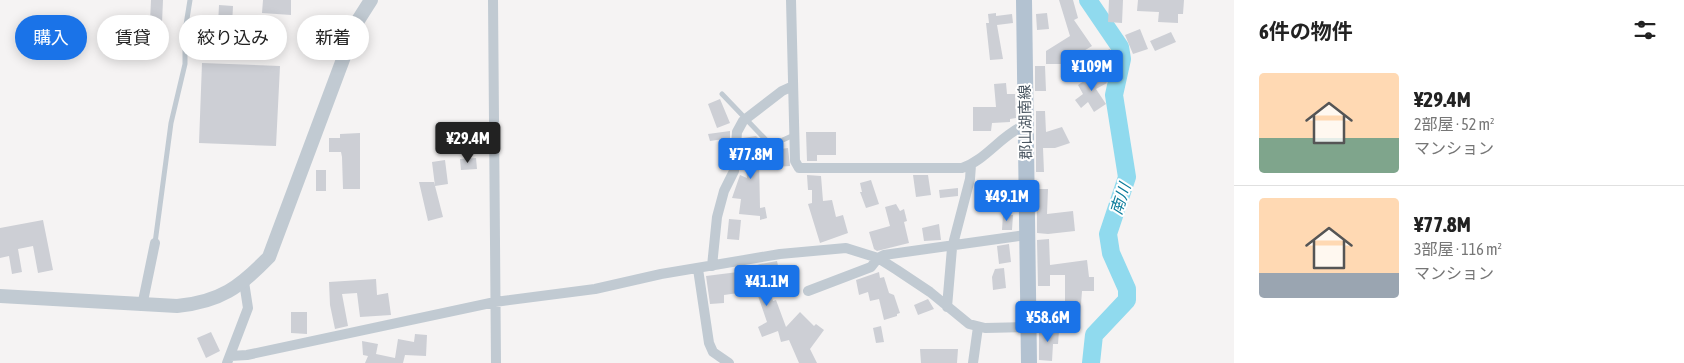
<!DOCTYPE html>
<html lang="ja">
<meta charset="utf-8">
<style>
:root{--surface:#fff;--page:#f2f2f2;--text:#222;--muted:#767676;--line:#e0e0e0;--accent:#1a73e8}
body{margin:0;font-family:"Asap Condensed","Noto Sans JP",sans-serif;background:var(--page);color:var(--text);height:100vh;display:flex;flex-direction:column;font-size:19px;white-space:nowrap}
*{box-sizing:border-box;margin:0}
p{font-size:16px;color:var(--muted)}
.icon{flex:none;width:28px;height:28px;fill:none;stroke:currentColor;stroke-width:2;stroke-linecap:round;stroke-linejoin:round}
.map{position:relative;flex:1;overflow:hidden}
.sheet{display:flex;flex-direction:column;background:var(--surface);width:450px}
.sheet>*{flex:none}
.guide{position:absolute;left:15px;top:15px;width:475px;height:45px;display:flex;gap:10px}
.price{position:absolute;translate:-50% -42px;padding:0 11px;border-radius:5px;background:var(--accent);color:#fff;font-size:16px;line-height:32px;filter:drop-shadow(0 1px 2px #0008)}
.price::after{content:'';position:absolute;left:50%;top:30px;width:15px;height:11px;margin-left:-8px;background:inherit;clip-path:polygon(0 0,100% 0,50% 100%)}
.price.on{background:#222;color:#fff}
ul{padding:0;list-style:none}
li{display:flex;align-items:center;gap:15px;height:125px;padding:0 25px}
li+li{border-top:1px solid var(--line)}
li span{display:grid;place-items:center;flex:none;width:140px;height:100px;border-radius:5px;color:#555}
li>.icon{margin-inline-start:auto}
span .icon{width:60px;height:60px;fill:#fffc;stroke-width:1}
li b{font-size:21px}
h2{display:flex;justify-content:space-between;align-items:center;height:60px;padding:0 25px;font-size:21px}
.tag{padding:0 18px;border-radius:22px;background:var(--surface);box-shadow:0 2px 12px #0003;font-size:18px;line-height:45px}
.tag.on{background:var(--accent);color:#fff}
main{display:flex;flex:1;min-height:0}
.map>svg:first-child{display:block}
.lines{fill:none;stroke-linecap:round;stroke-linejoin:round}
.river{stroke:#90daee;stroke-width:18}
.building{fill:#cdcfd5}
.service{stroke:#c1cad2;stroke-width:5}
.minor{stroke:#c1cad2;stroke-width:10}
.tertiary{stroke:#c1cad2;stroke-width:14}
.primary{stroke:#b3c2d1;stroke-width:16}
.labels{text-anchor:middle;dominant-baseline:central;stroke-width:4;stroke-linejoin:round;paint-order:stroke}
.street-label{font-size:15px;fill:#4a5661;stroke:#fff}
.water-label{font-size:16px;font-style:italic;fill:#0c7c9b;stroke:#fff}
</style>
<main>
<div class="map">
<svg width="1234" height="363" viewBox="0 0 1234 363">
<rect width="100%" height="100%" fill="#f5f3f3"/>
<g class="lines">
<path class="river" d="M 1088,0 L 1120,47 L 1122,59 L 1114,95 L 1127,177 L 1108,234 L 1111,253 L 1127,289 L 1127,300 L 1094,335 L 1091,363"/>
</g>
<path class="building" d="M 151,0 L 163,0 L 162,23 L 150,22 Z
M 263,0 L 291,0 L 291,15 L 262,13 Z
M 1059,0 L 1073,0 L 1078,18 L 1074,20 L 1092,46 L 1062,64 L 1046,64 L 1046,51 L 1070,36 Z
M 1109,0 L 1123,0 L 1122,23 L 1108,22 Z
M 1138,0 L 1184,0 L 1183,14 L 1178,14 L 1178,23 L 1158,22 L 1159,12 L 1137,11 Z
M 219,5 L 233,6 L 232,25 L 218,25 Z
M 996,13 L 996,16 L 1012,14 L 1013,23 L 997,25 L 1003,59 L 990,60 L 986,23 L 989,23 L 988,14 Z
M 1047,13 L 1049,29 L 1037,30 L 1036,14 Z
M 1140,29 L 1148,49 L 1133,54 L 1125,35 Z
M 1171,32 L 1176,42 L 1155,51 L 1150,41 Z
M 1110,49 L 1117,65 L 1101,72 L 1097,64 L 1104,60 L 1101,53 Z
M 202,63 L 280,66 L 276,146 L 199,143 Z
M 1035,66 L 1045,66 L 1046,91 L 1035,91 Z
M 1099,71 L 1107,83 L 1096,89 L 1106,104 L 1094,112 L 1088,102 L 1081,108 L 1075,100 L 1083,94 L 1078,85 Z
M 1006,83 L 1007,94 L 1015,94 L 1016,118 L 1010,119 L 1010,122 L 992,123 L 991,131 L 973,131 L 973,107 L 996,107 L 994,84 Z
M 720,99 L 730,123 L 717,128 L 708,104 Z
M 1036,111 L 1045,111 L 1046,132 L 1062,127 L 1070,143 L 1055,148 L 1043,148 L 1044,172 L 1036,172 Z
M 730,131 L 730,138 L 710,141 L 708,134 Z
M 806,132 L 836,132 L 836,155 L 817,155 L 817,161 L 807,161 Z
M 360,133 L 360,189 L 343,189 L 342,157 L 341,152 L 329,152 L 329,138 L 340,138 L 340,134 Z
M 756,136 L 761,141 L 762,159 L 759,159 L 760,208 L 765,207 L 767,218 L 760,220 L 760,216 L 739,214 L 741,199 L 732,198 L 740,175 L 747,178 L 743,138 Z
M 788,148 L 790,166 L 775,167 L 773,150 Z
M 476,158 L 477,169 L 461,170 L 460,159 Z
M 445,160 L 448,184 L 435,186 L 432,162 Z
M 316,170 L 326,170 L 326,191 L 316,191 Z
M 807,175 L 821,176 L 823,201 L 832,200 L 836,217 L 843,215 L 848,233 L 820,243 L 808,204 L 812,203 L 812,190 L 808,190 Z
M 913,175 L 928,175 L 931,195 L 916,197 Z
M 871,180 L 879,204 L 866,208 L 860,192 L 862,192 L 860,183 Z
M 419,182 L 434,182 L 443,217 L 428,221 Z
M 958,188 L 958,196 L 940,198 L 939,190 Z
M 1037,189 L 1048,189 L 1047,214 L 1073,211 L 1075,231 L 1048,234 L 1037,233 Z
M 896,204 L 900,211 L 904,209 L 907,221 L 904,222 L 909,243 L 877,251 L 874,249 L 869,232 L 890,226 L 885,207 Z
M 1003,214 L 1013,215 L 1012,230 L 1002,230 Z
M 729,219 L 741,220 L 739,240 L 727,239 Z
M 43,220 L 53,270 L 38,273 L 33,246 L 18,249 L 22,272 L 12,274 L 9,256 L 0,258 L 0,228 Z
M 939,224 L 941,240 L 924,241 L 922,228 Z
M 1049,239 L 1050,265 L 1087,260 L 1089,277 L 1094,277 L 1094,291 L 1082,291 L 1080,318 L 1065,317 L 1065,275 L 1050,275 L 1050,286 L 1038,286 L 1037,240 Z
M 1009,244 L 1011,262 L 999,264 L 997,246 Z
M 777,261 L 781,279 L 766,282 L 773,301 L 776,300 L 786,327 L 800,312 L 814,326 L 816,324 L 824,330 L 810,349 L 817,363 L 799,363 L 789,340 L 781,342 L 778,331 L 762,337 L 758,327 L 767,322 L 758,296 L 755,297 L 753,291 L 724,295 L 724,303 L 710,304 L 706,276 L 746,271 L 745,269 L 760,264 Z
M 1004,268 L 1006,288 L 993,290 L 992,277 L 995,269 Z
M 879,272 L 880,278 L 884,277 L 889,293 L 894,295 L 900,313 L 897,314 L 897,316 L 884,320 L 879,299 L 870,301 L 868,292 L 859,295 L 856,280 Z
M 376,279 L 377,295 L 388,293 L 391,315 L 360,317 L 357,293 L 342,294 L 348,326 L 335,329 L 330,305 L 329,282 Z
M 928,299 L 934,309 L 918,315 L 914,305 Z
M 291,312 L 307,312 L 307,334 L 291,333 Z
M 881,326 L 884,342 L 876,343 L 873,328 Z
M 1045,326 L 1054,326 L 1053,331 L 1059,331 L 1058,344 L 1053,344 L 1052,361 L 1039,360 L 1039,332 L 1045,332 Z
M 211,332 L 220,351 L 206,358 L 197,338 Z
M 415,334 L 427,335 L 426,356 L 405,355 L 403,363 L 365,363 L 368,356 L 363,355 L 362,341 L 378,344 L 376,354 L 395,358 L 398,339 L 414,342 Z
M 920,349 L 958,349 L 957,363 L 921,363 Z"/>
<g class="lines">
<path class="service" d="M 722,94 L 769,143 L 776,143 L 794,135
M 155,243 L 171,123 L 185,64 L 185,31 L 190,0"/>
<path class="minor" d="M 493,0 L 496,363
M 791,0 L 795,161 L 799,168 L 962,168 C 986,160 1001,135 1025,125
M 712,266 L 717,217 L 724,191 L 734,171 L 737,132 L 743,121 L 782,91 L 793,86
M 698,269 L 709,343 L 713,352 L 729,363
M 808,291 L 871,267 L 878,258 L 884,255 L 1026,235
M 142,306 L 155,243
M 947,307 L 952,248 L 970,179 L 971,165
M 230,356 L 247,355 L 495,302 L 595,289 L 661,274 L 780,254 L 846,248 L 878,258 L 897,270 L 930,292 L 969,324 L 985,328 L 1028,327
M 227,363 L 248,308 L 244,282
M 973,363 L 978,327"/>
<path class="tertiary" d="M 0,296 L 177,306 C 220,302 240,287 269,257 L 357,22 L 371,0"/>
<path class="primary" d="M 1024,0 L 1029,363"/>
</g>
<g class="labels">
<g class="street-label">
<text transform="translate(1025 122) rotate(-91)">郡山湖南線</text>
</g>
<g class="water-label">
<text transform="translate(1120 199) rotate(-72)">南川</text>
</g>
</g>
</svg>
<b class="price" style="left:1092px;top:92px">¥109M</b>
<b class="price on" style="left:468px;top:164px">¥29.4M</b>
<b class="price" style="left:751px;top:180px">¥77.8M</b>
<b class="price" style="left:1007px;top:222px">¥49.1M</b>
<b class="price" style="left:767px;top:307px">¥41.1M</b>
<b class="price" style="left:1048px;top:343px">¥58.6M</b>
<div class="guide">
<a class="tag on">購入</a>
<a class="tag">賃貸</a>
<a class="tag">絞り込み</a>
<a class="tag">新着</a>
</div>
</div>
<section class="sheet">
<h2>6件の物件<svg class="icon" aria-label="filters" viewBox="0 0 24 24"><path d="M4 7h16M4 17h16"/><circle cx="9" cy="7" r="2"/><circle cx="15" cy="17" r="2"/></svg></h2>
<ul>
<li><span style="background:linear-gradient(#ffd9b3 65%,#7fa58c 0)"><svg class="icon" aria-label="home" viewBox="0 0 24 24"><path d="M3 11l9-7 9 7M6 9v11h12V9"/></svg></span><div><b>¥29.4M</b><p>2部屋 · 52 m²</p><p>マンション</p></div></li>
<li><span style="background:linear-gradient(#ffd9b3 75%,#9aa5b1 0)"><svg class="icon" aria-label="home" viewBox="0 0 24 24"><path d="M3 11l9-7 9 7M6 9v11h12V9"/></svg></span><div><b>¥77.8M</b><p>3部屋 · 116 m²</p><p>マンション</p></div></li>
</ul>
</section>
</main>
